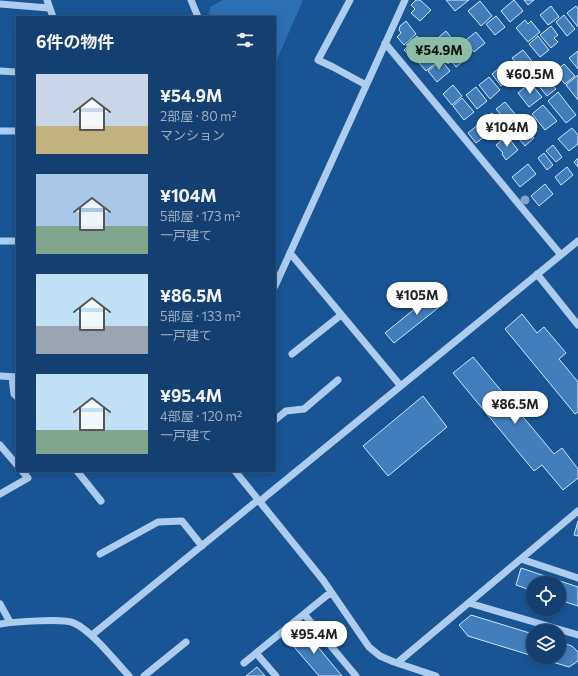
<!DOCTYPE html>
<html lang="ja">
<meta charset="utf-8">
<style>
:root{--surface:#134070;--page:#1c4775;--text:#f1f3f6;--muted:#9dafc3;--line:#325983;--accent:#8abfa5}
body{margin:0;font-family:Commissioner,"Noto Sans JP",sans-serif;background:var(--page);color:var(--text);height:100vh;display:flex;flex-direction:column;font-size:15px;white-space:nowrap}
*{box-sizing:border-box;margin:0}
p{font-size:13px;color:var(--muted)}
.icon{flex:none;width:22px;height:22px;fill:none;stroke:currentColor;stroke-width:2;stroke-linecap:round;stroke-linejoin:round}
.map{position:relative;flex:1;overflow:hidden}
.panel{position:absolute;left:16px;top:16px;width:260px;height:456px;display:flex;flex-direction:column;background:var(--surface);border-radius:0px;box-shadow:0 2px 10px #0003,0 0 0 1px var(--line)}
.panel>*{flex:none}
.fabs{position:absolute;left:526px;top:576px;display:grid;gap:8px}
.fabs a{display:grid;place-items:center;width:40px;height:40px;border-radius:50%;background:var(--surface);box-shadow:0 2px 10px #0003,0 0 0 1px var(--line);font-size:20px}
.price{position:absolute;translate:-50% -34px;padding:0 9px;border-radius:14px;background:#fff;color:#222;font-size:13px;line-height:26px;filter:drop-shadow(0 1px 2px #0008)}
.price::after{content:'';position:absolute;left:50%;top:24px;width:12px;height:9px;margin-left:-6px;background:inherit;clip-path:polygon(0 0,100% 0,50% 100%)}
.price.current{background:var(--accent);color:#111}
ul{padding:0;list-style:none}
li{display:flex;align-items:center;gap:12px;height:100px;padding:0 20px}
li span{display:grid;place-items:center;flex:none;width:112px;height:80px;border-radius:0px;color:#555}
li>.icon{margin-inline-start:auto}
span .icon{width:48px;height:48px;fill:#fffc;stroke-width:1}
li b{font-size:17px}
h2{display:flex;justify-content:space-between;align-items:center;height:48px;padding:0 20px;font-size:17px}
.map>svg:first-child{display:block}
.green{fill:#2d6fb3}
.building{fill:#427ebc;stroke:#d2e7fb}
.lines{fill:none;stroke-linecap:round;stroke-linejoin:round}
.minor{stroke:#accdf0;stroke-width:7}
.tree{fill:#7fa5cd}
</style>
<div class="map">
<svg width="578" height="676" viewBox="0 0 578 676">
<rect width="100%" height="100%" fill="#195595"/>
<path class="green" d="M 223,0 L 303,0 L 275,64 L 275,17 L 209,17 L 210,7 Z"/>
<path class="building" d="M 416,0 L 420,0 L 431,10 L 420,21 L 411,13 L 415,9 L 411,5 Z
M 446,0 L 469,0 L 455,11 Z
M 514,0 L 523,11 L 510,22 L 501,11 Z
M 524,0 L 534,0 L 528,5 Z
M 480,1 L 492,16 L 481,26 L 468,11 Z
M 551,6 L 559,17 L 548,25 L 540,15 Z
M 576,6 L 578,9 L 578,27 L 567,13 Z
M 564,15 L 575,29 L 567,36 L 556,22 Z
M 496,16 L 505,27 L 495,35 L 486,24 Z
M 525,20 L 528,24 L 531,21 L 540,32 L 528,42 L 516,28 Z
M 406,21 L 416,34 L 404,45 L 397,37 L 401,33 L 399,30 L 400,26 Z
M 551,26 L 558,35 L 554,38 L 558,42 L 551,48 L 540,35 Z
M 446,31 L 457,45 L 443,56 L 432,43 Z
M 476,32 L 485,43 L 474,52 L 469,46 L 467,48 L 462,43 Z
M 417,36 L 423,44 L 409,55 L 404,50 L 408,46 L 406,45 Z
M 538,36 L 549,50 L 540,57 L 529,44 Z
M 425,46 L 438,61 L 426,71 L 413,56 Z
M 458,47 L 467,58 L 456,67 L 451,61 L 448,64 L 444,58 Z
M 523,50 L 539,70 L 528,78 L 512,58 Z
M 578,51 L 578,69 L 569,58 Z
M 441,60 L 450,71 L 437,82 L 428,71 Z
M 505,63 L 514,75 L 501,86 L 492,74 Z
M 564,64 L 575,76 L 565,84 L 555,72 Z
M 541,72 L 556,89 L 547,96 L 533,79 Z
M 578,75 L 578,100 L 566,85 Z
M 489,77 L 500,90 L 490,99 L 479,85 Z
M 530,83 L 542,97 L 529,107 L 518,93 Z
M 453,85 L 462,96 L 452,105 L 443,94 Z
M 476,87 L 487,101 L 477,109 L 466,95 Z
M 558,92 L 576,115 L 566,123 L 548,101 Z
M 462,98 L 474,112 L 464,120 L 453,106 Z
M 505,102 L 515,114 L 506,121 L 496,109 Z
M 543,105 L 557,121 L 545,130 L 532,114 Z
M 492,113 L 501,123 L 492,131 L 483,120 Z
M 523,122 L 532,132 L 530,134 L 534,138 L 525,146 L 512,131 Z
M 480,123 L 489,133 L 476,143 L 468,133 Z
M 572,128 L 578,135 L 578,144 L 569,151 L 558,139 Z
M 507,136 L 518,150 L 506,160 L 502,154 L 503,153 L 496,145 Z
M 553,145 L 562,157 L 556,162 L 546,151 Z
M 544,153 L 553,165 L 547,170 L 538,158 Z
M 578,158 L 578,167 L 574,162 Z
M 528,164 L 536,174 L 520,187 L 512,177 Z
M 567,167 L 573,175 L 561,185 L 555,177 Z
M 545,184 L 553,194 L 539,206 L 531,196 Z
M 439,289 L 448,300 L 394,343 L 385,333 Z
M 522,314 L 537,333 L 544,327 L 566,353 L 559,359 L 578,382 L 578,412 L 575,414 L 505,329 Z
M 473,357 L 554,454 L 562,448 L 578,469 L 578,478 L 563,490 L 542,465 L 534,471 L 453,373 Z
M 423,396 L 447,427 L 388,476 L 363,446 Z
M 578,521 L 578,536 L 574,535 Z
M 521,568 L 578,587 L 578,606 L 559,600 L 559,583 L 533,583 L 533,591 L 516,585 Z
M 471,615 L 533,634 L 533,656 L 468,636 L 459,625 Z
M 303,629 L 342,676 L 319,676 L 289,641 Z
M 559,642 L 572,646 L 578,652 L 578,661 L 569,667 L 536,657 L 559,657 Z
M 257,667 L 265,676 L 246,676 Z"/>
<g class="lines">
<path class="minor" d="M 47,0 L 53,17
M 191,0 L 198,17
M 350,0 L 318,60 L 333,67 L 366,85
M 0,4 L 49,8
M 385,43 L 561,255
M 0,71 L 17,72
M 0,131 L 17,131
M 0,241 L 17,241
M 290,253 L 400,385
M 537,274 L 578,325
M 275,286 L 405,0
M 292,354 L 341,315
M 0,376 L 17,377
M 12,377 L 14,394 L 17,397
M 275,420 L 286,411 L 304,409 L 338,380
M 0,445 L 17,465
M 77,471 L 101,501
M 235,471 L 260,502
M 0,494 L 28,478 L 22,471
M 100,554 L 158,522 L 182,521 L 202,546
M 521,559 L 578,578
M 469,603 L 578,635
M 0,604 L 10,622
M 304,614 L 356,676
M 0,624 C 13,622 63,618 74,623 C 93,632 114,660 129,676
M 92,635 L 258,500
M 256,653 L 276,676
M 244,663 L 331,592
M 397,663 L 578,511
M 144,676 L 186,642
M 436,676 L 394,662 L 380,656 L 369,647 L 323,580 L 260,502 L 265,497 L 578,241"/>
</g>
<circle class="tree" cx="525" cy="200" r="4.5"/>
</svg>
<div class="fabs">
<a><svg class="icon" aria-label="locate" viewBox="0 0 24 24"><circle cx="12" cy="12" r="6"/><path d="M12 2v4M12 18v4M2 12h4M18 12h4"/></svg></a>
<a><svg class="icon" aria-label="layers" viewBox="0 0 24 24"><path d="M12 4l9 5-9 5-9-5zM3 14l9 5 9-5"/></svg></a>
</div>
<b class="price current" style="left:439px;top:71px">¥54.9M</b>
<b class="price" style="left:530px;top:95px">¥60.5M</b>
<b class="price" style="left:507px;top:148px">¥104M</b>
<b class="price" style="left:417px;top:316px">¥105M</b>
<b class="price" style="left:515px;top:425px">¥86.5M</b>
<b class="price" style="left:314px;top:655px">¥95.4M</b>
<section class="panel">
<h2>6件の物件<svg class="icon" aria-label="filters" viewBox="0 0 24 24"><path d="M4 7h16M4 17h16"/><circle cx="9" cy="7" r="2"/><circle cx="15" cy="17" r="2"/></svg></h2>
<ul>
<li><span style="background:linear-gradient(#c9d6e8 65%,#c2b280 0)"><svg class="icon" aria-label="home" viewBox="0 0 24 24"><path d="M3 11l9-7 9 7M6 9v11h12V9"/></svg></span><div><b>¥54.9M</b><p>2部屋 · 80 m²</p><p>マンション</p></div></li>
<li><span style="background:linear-gradient(#a9c7e8 65%,#7fa58c 0)"><svg class="icon" aria-label="home" viewBox="0 0 24 24"><path d="M3 11l9-7 9 7M6 9v11h12V9"/></svg></span><div><b>¥104M</b><p>5部屋 · 173 m²</p><p>一戸建て</p></div></li>
<li><span style="background:linear-gradient(#bfe0f5 65%,#9aa5b1 0)"><svg class="icon" aria-label="home" viewBox="0 0 24 24"><path d="M3 11l9-7 9 7M6 9v11h12V9"/></svg></span><div><b>¥86.5M</b><p>5部屋 · 133 m²</p><p>一戸建て</p></div></li>
<li><span style="background:linear-gradient(#bfe0f5 70%,#7fa58c 0)"><svg class="icon" aria-label="home" viewBox="0 0 24 24"><path d="M3 11l9-7 9 7M6 9v11h12V9"/></svg></span><div><b>¥95.4M</b><p>4部屋 · 120 m²</p><p>一戸建て</p></div></li>
</ul>
</section>
</div>
